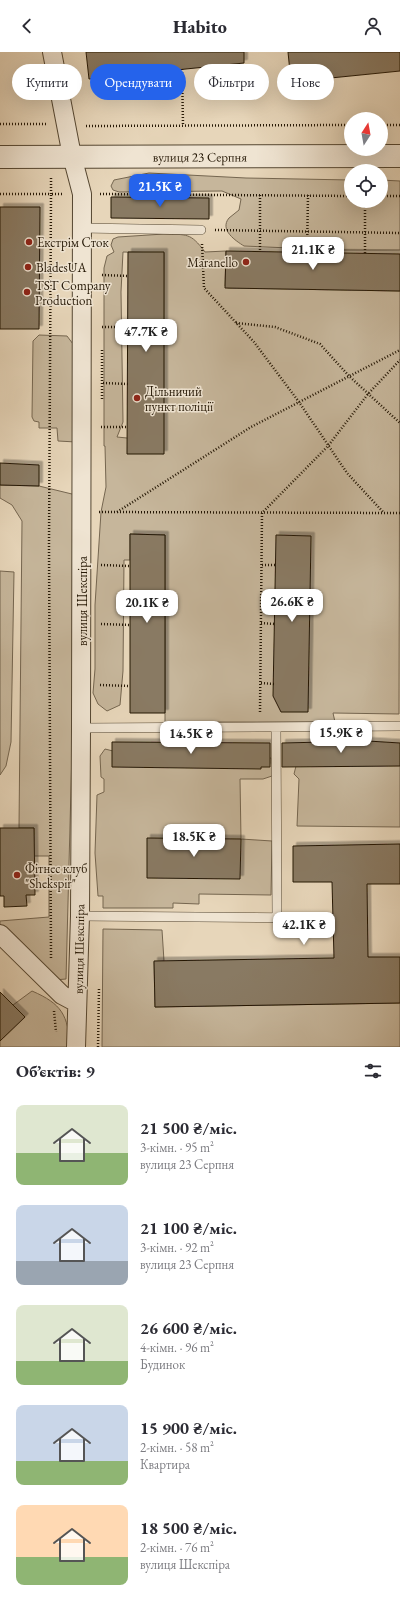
<!DOCTYPE html>
<html lang="uk">
<meta charset="utf-8">
<style>
:root{--surface:#fff;--page:#f2f2f3;--text:#2b2b33;--muted:#7c7c81;--accent:#2563eb}
body{margin:0;font-family:"EB Garamond",serif;background:var(--page);color:var(--text);height:100vh;display:flex;flex-direction:column;font-size:15px;white-space:nowrap}
*{box-sizing:border-box;margin:0}
p{font-size:13px;color:var(--muted)}
.icon{flex:none;width:22px;height:22px;fill:none;stroke:currentColor;stroke-width:2;stroke-linecap:round;stroke-linejoin:round}
.map{position:relative;height:995px;overflow:hidden}
.side{display:flex;flex-direction:column;background:var(--surface);flex:1}
.side>*{flex:none}
.banner{position:absolute;left:12px;top:12px;width:376px;height:36px;display:flex;gap:8px}
.needle{width:26px;rotate:11deg}
.tools{position:absolute;left:344px;top:60px;display:grid;gap:8px}
.tools a{display:grid;place-items:center;width:44px;height:44px;border-radius:50%;background:var(--surface);box-shadow:0 4px 16px #0002;font-size:20px}
.price{position:absolute;translate:-50% -34px;padding:0 9px;border-radius:8px;background:#fff;color:#222;font-size:13px;line-height:26px;filter:drop-shadow(0 1px 2px #0008)}
.price::after{content:'';position:absolute;left:50%;top:24px;width:12px;height:9px;margin-left:-6px;background:inherit;clip-path:polygon(0 0,100% 0,50% 100%)}
.price.selected{background:var(--accent);color:#fff}
ul{padding:0;list-style:none}
li{display:flex;align-items:center;gap:12px;height:100px;padding:0 16px}
li span{display:grid;place-items:center;flex:none;width:112px;height:80px;border-radius:8px;color:#555}
li>.icon{margin-inline-start:auto}
span .icon{width:48px;height:48px;fill:#fffc;stroke-width:1}
li b{font-size:17px}
h2{display:flex;justify-content:space-between;align-items:center;height:48px;padding:0 16px;font-size:17px}
.pill{padding:0 14px;border-radius:18px;background:var(--surface);box-shadow:0 4px 16px #0002;font-size:14px;line-height:36px}
.pill.selected{background:var(--accent);color:#fff}
header{display:flex;justify-content:space-between;align-items:center;height:52px;padding:0 16px;background:var(--surface);font-size:18px;font-weight:800}
.map>svg:first-child{display:block}
.green{fill:#c6b69b;stroke:#756650;fill-rule:evenodd}
.building{fill:#897a63;stroke:#241705;filter:url(#shadow)}
.lines{fill:none;stroke-linecap:round;stroke-linejoin:round}
.service-casing{stroke:#554732;stroke-width:10}
.minor-casing{stroke:#554732;stroke-width:20}
.tertiary-casing{stroke:#554732;stroke-width:24}
.path{stroke:#241705;stroke-width:2.5;stroke-dasharray:1 2;stroke-linecap:butt}
.service{stroke:#efe4d2;stroke-width:9}
.minor{stroke:#efe4d2;stroke-width:18}
.tertiary{stroke:#efe4d2;stroke-width:22}
.poi-dot{fill:#8f2418;stroke:#efe4d2;stroke-width:1.5}
.labels{text-anchor:middle;dominant-baseline:central;stroke-width:3;stroke-linejoin:round;paint-order:stroke}
.street-label{font-size:13px;fill:#241705;stroke:#efe4d2}
.poi-label{font-size:13px;fill:#241705;stroke:#efe4d2;text-anchor:start}
</style>
<header><svg class="icon" aria-label="back" viewBox="0 0 24 24"><path d="M15 5l-7 7 7 7"/></svg>Habito<svg class="icon" aria-label="person" viewBox="0 0 24 24"><circle cx="12" cy="8" r="4"/><path d="M4 21q1-7 8-7t8 7"/></svg></header>
<div class="map">
<svg width="400" height="995" viewBox="0 0 400 995">
<defs>
<filter id="shadow"><feDropShadow dx="3.5" dy="-3.5" stdDeviation="0" flood-color="#0004"/></filter>
</defs>
<rect width="100%" height="100%" fill="#e7d6ba"/>
<filter id="stains"><feTurbulence type="fractalNoise" baseFrequency=".005" numOctaves="4"/><feColorMatrix values="0 0 0 0 .2 0 0 0 0 .09 0 0 0 0 .02 0 0 0 .5 -.17"/></filter>
<radialGradient id="worn" r=".72"><stop offset=".6" stop-color="#630" stop-opacity="0"/><stop offset="1" stop-color="#630" stop-opacity=".3"/></radialGradient>
<path class="green" d="M 149,121 L 246,126 L 351,128 L 351,149 L 381,149 L 381,128 L 400,129 L 400,198 L 335,198 L 244,194 C 236,189 219,178 229,166 C 232,163 236,161 239,158 L 241,147 L 222,139 L 119,140 L 113,138 L 111,134 L 114,128 Z
M 164,182 C 187,183 190,180 205,200 L 226,199 L 225,234 L 228,236 L 400,239 L 399,662 L 333,661 L 335,670 L 165,670 L 165,483 L 130,482 L 130,508 L 124,508 L 123,619 L 120,653 L 107,659 L 98,652 L 93,641 L 95,617 L 95,553 L 101,460 L 106,435 L 105,394 L 104,394 L 104,216 L 107,204 L 114,200 L 111,193 L 113,187 L 118,185 ZM 123,200 L 164,201 L 163,402 L 127,386 L 117,385 L 123,370 L 121,240 Z
M 39,283 L 67,284 L 76,296 L 76,390 L 58,389 L 57,376 L 39,376 L 39,370 L 34,369 L 32,365 L 33,289 Z
M 0,433 L 39,434 L 76,443 L 74,621 L 66,927 L 54,928 L 47,922 L 0,873 L 0,869 L 49,865 L 49,804 L 34,804 L 34,776 L 19,776 L 22,469 L 12,453 L 0,446 Z
M 0,519 L 14,520 L 11,690 L 6,714 L 0,723 Z
M 105,697 L 121,701 L 261,700 L 272,707 L 274,717 L 272,724 L 263,727 L 240,727 L 241,787 L 272,789 L 271,843 L 199,842 L 199,852 L 173,851 L 173,856 L 103,856 L 103,844 L 98,844 L 95,801 L 97,743 L 104,740 L 104,727 L 101,725 L 100,704 Z
M 400,702 L 400,775 L 297,774 L 299,727 L 294,722 L 296,714 Z
M 103,877 L 162,878 L 164,909 L 154,910 L 155,955 L 400,951 L 400,995 L 102,995 Z
M 32,939 C 62,952 68,963 70,995 L 0,995 L 0,989 L 24,965 L 13,953 Z"/>
<path class="building" d="M 86,0 L 244,0 L 244,11 L 89,27 Z
M 288,0 L 400,0 L 400,19 L 291,30 Z
M 111,145 L 209,146 L 209,167 L 111,166 Z
M 0,155 L 40,155 L 39,277 L 0,277 Z
M 226,199 L 400,202 L 400,239 L 225,236 Z
M 128,200 L 164,200 L 164,402 L 127,402 Z
M 0,411 L 39,413 L 39,434 L 0,433 Z
M 130,482 L 165,483 L 165,661 L 130,661 Z
M 276,483 L 311,484 L 308,660 L 281,660 L 273,644 Z
M 368,689 L 400,691 L 400,714 L 282,715 L 282,691 Z
M 112,690 L 270,691 L 270,715 L 261,715 L 261,717 L 112,715 Z
M 0,776 L 34,776 L 35,843 L 26,843 L 27,854 L 4,855 L 4,844 L 0,844 Z
M 147,786 L 241,787 L 240,827 L 147,826 Z
M 400,792 L 400,832 L 367,832 L 368,905 L 400,905 L 400,951 L 155,955 L 154,909 L 334,906 L 332,830 L 293,830 L 293,794 Z
M 0,940 L 25,965 L 0,989 Z"/>
<g class="lines">
<defs>
<path id="service" d="M 81,176 L 201,178
M 276,675 L 277,865
M 81,676 L 400,674
M 80,864 L 307,866"/>
<path id="minor" d="M 52,0 L 72,104 L 82,142 L 81,676 L 80,864 L 76,995
M 0,882 L 62,943 L 77,951"/>
<g id="tertiary">
<path id="s1" d="M 0,105 L 400,104"/>
</g>
</defs>
<use href="#service" class="service-casing"/>
<use href="#minor" class="minor-casing"/>
<use href="#tertiary" class="tertiary-casing"/>
<path class="path" d="M 182,17 L 183,73
M 0,72 L 47,72
M 381,73 L 400,73
M 86,74 L 351,73
M 0,142 L 51,142 L 51,126
M 100,142 L 351,144
M 260,143 L 260,200
M 381,144 L 400,144
M 365,149 L 365,202
M 215,178 L 400,181
M 202,192 L 204,236 L 254,290 L 299,350 L 347,421 L 384,461
M 307,201 L 308,143
M 102,223 L 128,224
M 236,271 L 275,275 L 320,292 L 349,324 L 400,371
M 102,275 L 128,275
M 103,331 L 128,332
M 102,347 L 102,298
M 101,375 L 127,375
M 99,460 L 400,461
M 117,460 L 251,375 L 400,298
M 101,513 L 129,514
M 262,513 L 276,513
M 261,571 L 275,572
M 101,572 L 130,573
M 261,631 L 274,632
M 100,633 L 130,634
M 260,660 L 262,461 L 328,394 L 368,342 L 400,308
M 51,906 L 49,494 L 51,142 L 63,142
M 54,959 L 56,980
M 98,995 L 99,936"/>
<use href="#service" class="service"/>
<use href="#minor" class="minor"/>
<use href="#tertiary" class="tertiary"/>
</g>
<g class="poi-dot">
<circle cx="29" cy="190" r="4"/>
<circle cx="246" cy="210" r="4"/>
<circle cx="28" cy="215" r="4"/>
<circle cx="27" cy="240" r="4"/>
<circle cx="137" cy="346" r="4"/>
<circle cx="17" cy="823" r="4"/>
</g>
<g class="labels">
<g class="street-label">
<text stroke="none"><textPath href="#s1" startOffset="200">вулиця 23 Серпня</textPath></text>
<text transform="translate(82 549) rotate(-90)">вулиця Шекспіра</text>
<text transform="translate(79 897) rotate(-89)">вулиця Шекспіра</text>
</g>
<g class="poi-label">
<text x="37" y="190">Екстрім Сток</text>
<text x="238" y="210" text-anchor="end">Maranello</text>
<text x="36" y="215">BladesUA</text>
<text x="35" y="233">TST Company<tspan x="35" dy="15">Production</tspan></text>
<text x="145" y="339">Дільничий<tspan x="145" dy="15">пункт поліції</tspan></text>
<text x="25" y="816">Фітнес клуб<tspan x="25" dy="15">"Shekspir"</tspan></text>
</g>
</g>
<rect width="100%" height="100%" filter="url(#stains)"/>
<rect width="100%" height="100%" fill="url(#worn)"/>
</svg>
<div class="tools">
<a><svg class="needle" viewBox="-14 -14 28 28"><path d="M0-13l5 13h-10z" fill="#e53935"/><path d="M0 13l5-13h-10z" fill="#7c7c81"/></svg></a>
<a><svg class="icon" aria-label="locate" viewBox="0 0 24 24"><circle cx="12" cy="12" r="6"/><path d="M12 2v4M12 18v4M2 12h4M18 12h4"/></svg></a>
</div>
<b class="price selected" style="left:160px;top:156px">21.5K ₴</b>
<b class="price" style="left:313px;top:219px">21.1K ₴</b>
<b class="price" style="left:146px;top:301px">47.7K ₴</b>
<b class="price" style="left:292px;top:571px">26.6K ₴</b>
<b class="price" style="left:147px;top:572px">20.1K ₴</b>
<b class="price" style="left:341px;top:702px">15.9K ₴</b>
<b class="price" style="left:191px;top:703px">14.5K ₴</b>
<b class="price" style="left:194px;top:806px">18.5K ₴</b>
<b class="price" style="left:304px;top:894px">42.1K ₴</b>
<div class="banner">
<a class="pill">Купити</a>
<a class="pill selected">Орендувати</a>
<a class="pill">Фільтри</a>
<a class="pill">Нове</a>
</div>
</div>
<section class="side">
<h2>Об’єктів: 9<svg class="icon" aria-label="filters" viewBox="0 0 24 24"><path d="M4 7h16M4 17h16"/><circle cx="9" cy="7" r="2"/><circle cx="15" cy="17" r="2"/></svg></h2>
<ul>
<li><span style="background:linear-gradient(#dfe7d0 60%,#8fb573 0)"><svg class="icon" aria-label="home" viewBox="0 0 24 24"><path d="M3 11l9-7 9 7M6 9v11h12V9"/></svg></span><div><b>21 500 ₴/міс.</b><p>3-кімн. · 95 m²</p><p>вулиця 23 Серпня</p></div></li>
<li><span style="background:linear-gradient(#c9d6e8 70%,#9aa5b1 0)"><svg class="icon" aria-label="home" viewBox="0 0 24 24"><path d="M3 11l9-7 9 7M6 9v11h12V9"/></svg></span><div><b>21 100 ₴/міс.</b><p>3-кімн. · 92 m²</p><p>вулиця 23 Серпня</p></div></li>
<li><span style="background:linear-gradient(#dfe7d0 70%,#8fb573 0)"><svg class="icon" aria-label="home" viewBox="0 0 24 24"><path d="M3 11l9-7 9 7M6 9v11h12V9"/></svg></span><div><b>26 600 ₴/міс.</b><p>4-кімн. · 96 m²</p><p>Будинок</p></div></li>
<li><span style="background:linear-gradient(#c9d6e8 70%,#8fb573 0)"><svg class="icon" aria-label="home" viewBox="0 0 24 24"><path d="M3 11l9-7 9 7M6 9v11h12V9"/></svg></span><div><b>15 900 ₴/міс.</b><p>2-кімн. · 58 m²</p><p>Квартира</p></div></li>
<li><span style="background:linear-gradient(#ffd9b3 65%,#8fb573 0)"><svg class="icon" aria-label="home" viewBox="0 0 24 24"><path d="M3 11l9-7 9 7M6 9v11h12V9"/></svg></span><div><b>18 500 ₴/міс.</b><p>2-кімн. · 76 m²</p><p>вулиця Шекспіра</p></div></li>
</ul>
</section>
